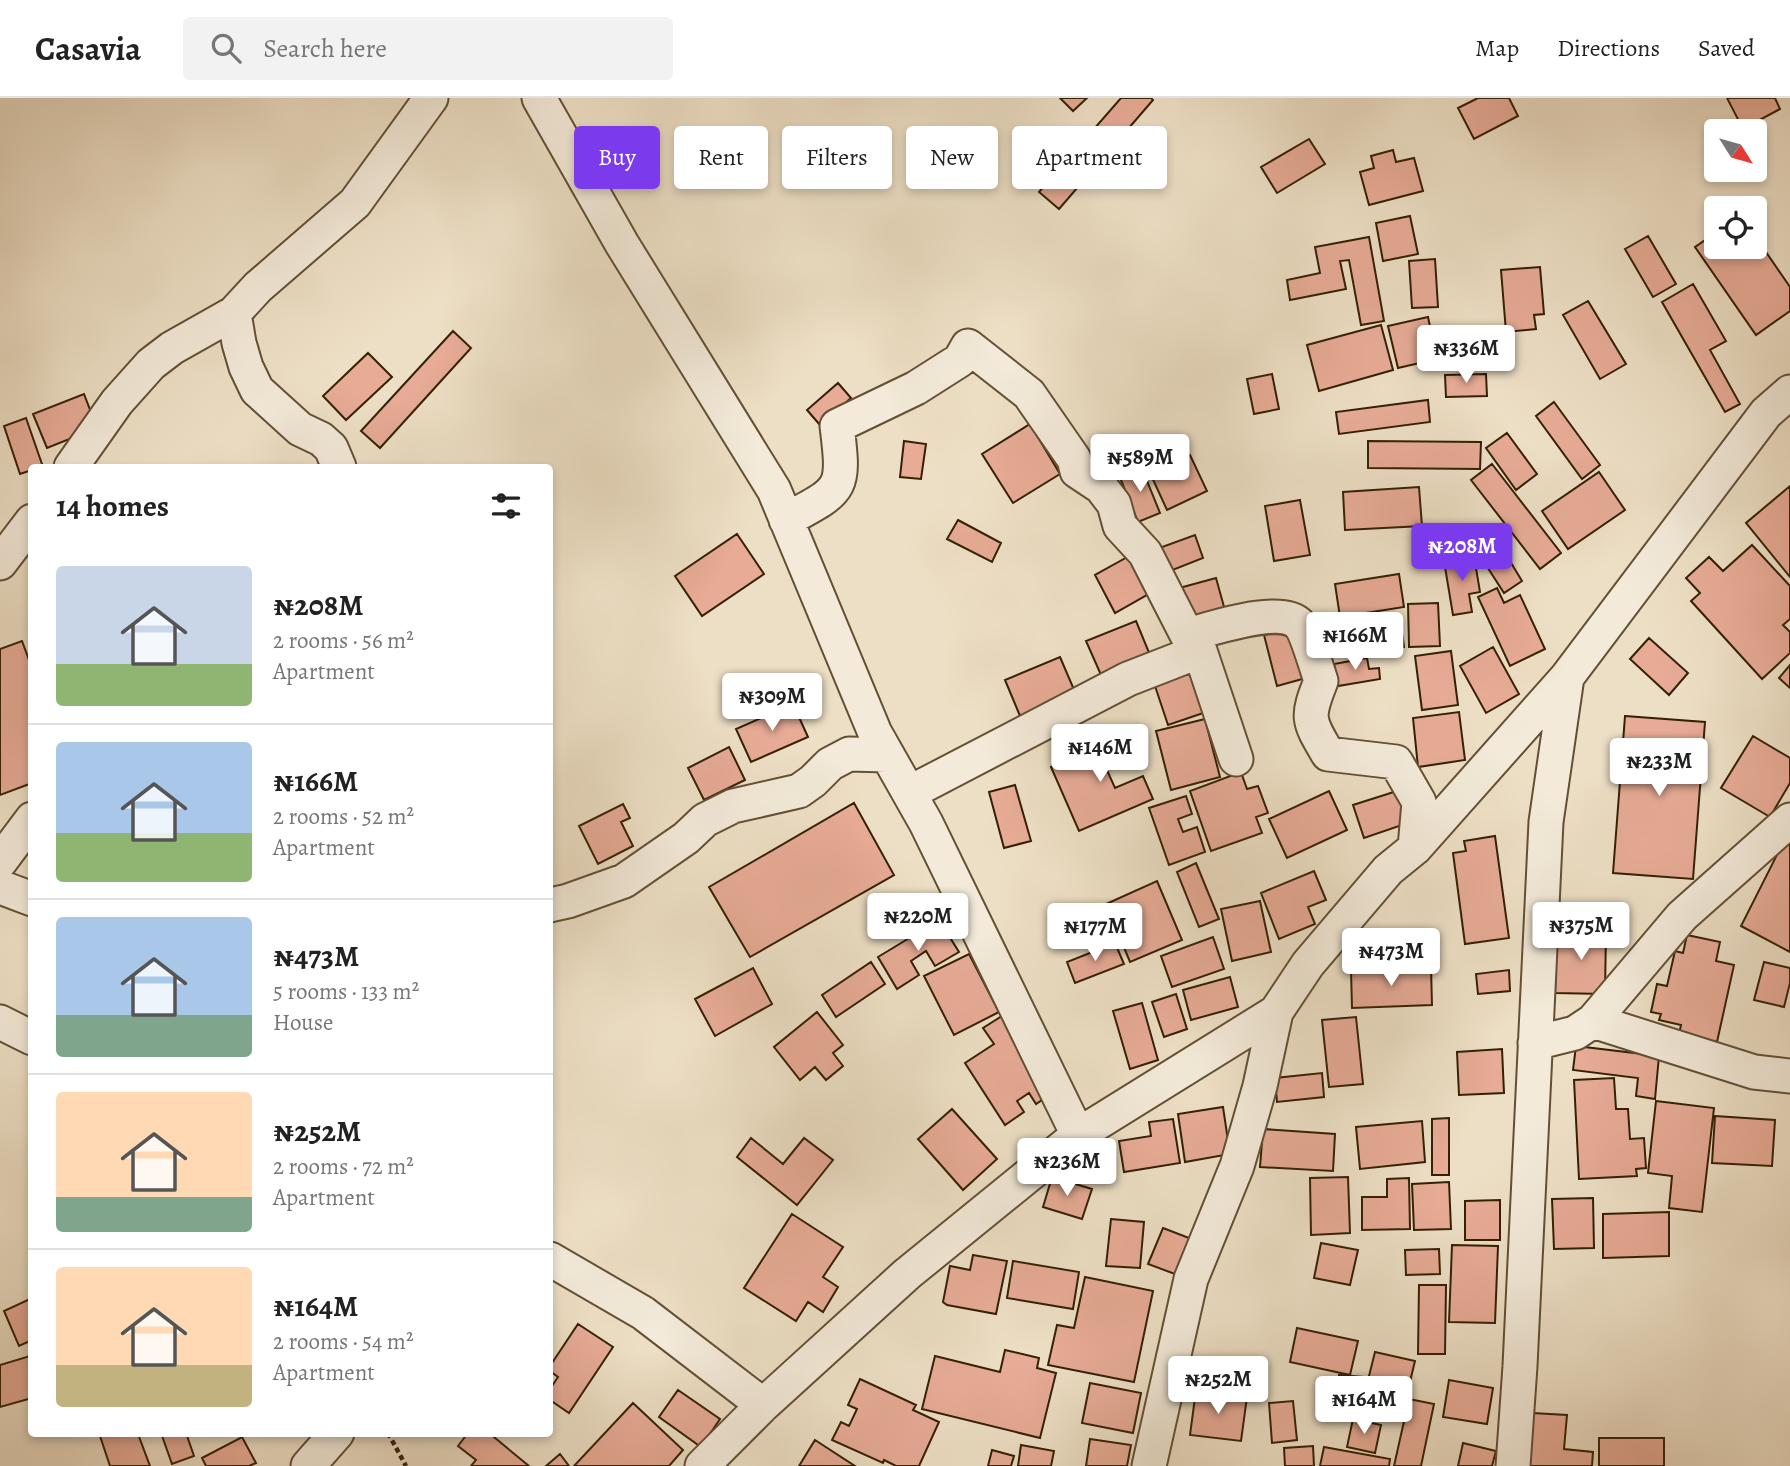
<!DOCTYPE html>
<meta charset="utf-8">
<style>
:root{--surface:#fff;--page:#f2f2f2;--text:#222;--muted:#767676;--line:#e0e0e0;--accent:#7c3aed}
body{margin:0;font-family:Alegreya,serif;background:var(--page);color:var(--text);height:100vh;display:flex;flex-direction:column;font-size:26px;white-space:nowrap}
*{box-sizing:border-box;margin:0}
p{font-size:23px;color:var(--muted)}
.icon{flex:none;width:38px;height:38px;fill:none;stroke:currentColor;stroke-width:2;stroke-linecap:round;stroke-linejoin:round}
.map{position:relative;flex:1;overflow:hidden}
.panel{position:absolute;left:28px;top:366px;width:525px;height:973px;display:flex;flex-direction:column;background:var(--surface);border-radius:7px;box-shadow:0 4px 10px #0003}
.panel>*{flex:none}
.guide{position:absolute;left:574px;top:28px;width:665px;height:63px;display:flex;gap:14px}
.needle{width:46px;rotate:127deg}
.buttons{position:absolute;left:1704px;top:21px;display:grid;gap:14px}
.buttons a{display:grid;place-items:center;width:63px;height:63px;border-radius:7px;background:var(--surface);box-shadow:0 4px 10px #0003;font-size:35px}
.price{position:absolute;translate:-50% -60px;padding:0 16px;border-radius:7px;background:#fff;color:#222;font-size:23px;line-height:46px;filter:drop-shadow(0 2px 4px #0008)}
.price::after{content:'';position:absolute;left:50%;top:42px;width:21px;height:16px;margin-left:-10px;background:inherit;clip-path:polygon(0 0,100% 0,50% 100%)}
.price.current{background:var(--accent);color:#fff}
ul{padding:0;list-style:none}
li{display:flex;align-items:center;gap:21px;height:175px;padding:0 28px}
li+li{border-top:2px solid var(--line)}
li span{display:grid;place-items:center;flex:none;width:196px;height:140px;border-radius:7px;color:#555}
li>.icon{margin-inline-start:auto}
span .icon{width:84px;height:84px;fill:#fffc;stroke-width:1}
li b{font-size:30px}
h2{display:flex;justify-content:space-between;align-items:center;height:84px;padding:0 28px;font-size:30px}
.tag{padding:0 24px;border-radius:7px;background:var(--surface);box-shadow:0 4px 10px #0003;font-size:24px;line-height:63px}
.tag.current{background:var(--accent);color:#fff}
header{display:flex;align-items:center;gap:42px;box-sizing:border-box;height:98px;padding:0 35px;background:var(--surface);border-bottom:2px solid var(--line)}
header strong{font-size:33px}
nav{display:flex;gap:38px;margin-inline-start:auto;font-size:24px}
.search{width:490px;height:63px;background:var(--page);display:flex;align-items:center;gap:18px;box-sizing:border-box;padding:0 24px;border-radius:7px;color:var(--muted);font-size:26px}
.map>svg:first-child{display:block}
.building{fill:#e7ab96;stroke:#352004;stroke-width:2}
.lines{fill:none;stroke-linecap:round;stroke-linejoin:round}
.minor-casing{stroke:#635034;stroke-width:37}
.path{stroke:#352004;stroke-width:4.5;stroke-dasharray:5 3.5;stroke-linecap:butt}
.minor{stroke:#f3ead9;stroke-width:33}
</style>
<header>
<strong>Casavia</strong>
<div class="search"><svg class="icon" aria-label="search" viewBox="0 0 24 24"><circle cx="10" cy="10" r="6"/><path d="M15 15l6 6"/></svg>Search here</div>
<nav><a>Map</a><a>Directions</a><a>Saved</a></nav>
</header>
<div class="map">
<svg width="1790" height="1368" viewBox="0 0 1790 1368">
<rect width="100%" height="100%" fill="#eddfc5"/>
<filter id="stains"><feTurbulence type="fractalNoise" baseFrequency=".00286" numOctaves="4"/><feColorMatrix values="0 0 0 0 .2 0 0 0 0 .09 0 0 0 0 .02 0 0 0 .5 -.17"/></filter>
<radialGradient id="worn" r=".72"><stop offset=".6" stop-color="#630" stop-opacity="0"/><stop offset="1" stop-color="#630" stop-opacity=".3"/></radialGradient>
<path class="building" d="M 1060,0 L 1087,0 L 1073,13 Z
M 1121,0 L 1151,0 L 1153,2 L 1059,111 L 1039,94 Z
M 1478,0 L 1509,0 L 1518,18 L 1474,41 L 1458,10 Z
M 1727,0 L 1775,0 L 1780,11 L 1743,31 Z
M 1309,41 L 1325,66 L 1277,95 L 1261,69 Z
M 1393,52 L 1396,64 L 1414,60 L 1423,93 L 1369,107 L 1360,74 L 1374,70 L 1371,58 Z
M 1410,118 L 1418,156 L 1383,163 L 1376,125 Z
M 1717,134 L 1717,149 L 1755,149 L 1755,138 L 1790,189 L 1790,213 L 1756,237 L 1695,149 Z
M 1648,138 L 1676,186 L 1653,199 L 1625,151 Z
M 1369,139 L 1384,223 L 1361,227 L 1349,162 L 1340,163 L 1346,191 L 1290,202 L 1287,182 L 1320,175 L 1315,149 Z
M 1435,161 L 1438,209 L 1412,210 L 1409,163 Z
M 1540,169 L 1544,216 L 1534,217 L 1536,231 L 1506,234 L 1501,172 Z
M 1693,186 L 1726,243 L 1710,252 L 1740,306 L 1725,314 L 1662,204 Z
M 1588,203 L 1626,266 L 1600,281 L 1563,217 Z
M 1428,219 L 1437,261 L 1398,270 L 1388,228 Z
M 1381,227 L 1393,272 L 1319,293 L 1307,247 Z
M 453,233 L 471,250 L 380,350 L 361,333 Z
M 368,255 L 392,279 L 346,322 L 323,298 Z
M 1272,276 L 1279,311 L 1254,316 L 1247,281 Z
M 1486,276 L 1487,298 L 1446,299 L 1445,277 Z
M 838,285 L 851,300 L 820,327 L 807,312 Z
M 84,296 L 97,330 L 47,350 L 33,316 Z
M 1428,302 L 1430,324 L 1339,336 L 1336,314 Z
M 1554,304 L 1600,367 L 1582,381 L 1536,318 Z
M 26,320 L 43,369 L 32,369 L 32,372 L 20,376 L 4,328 Z
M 1030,326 L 1060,376 L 1013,405 L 982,356 Z
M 1507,335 L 1537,376 L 1516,392 L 1486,350 Z
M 904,343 L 926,346 L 921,381 L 900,379 Z
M 1368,343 L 1481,344 L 1480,371 L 1368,370 Z
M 1190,357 L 1207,393 L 1167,412 L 1150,375 Z
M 1492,366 L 1561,455 L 1540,471 L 1471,382 Z
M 1141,368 L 1160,415 L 1138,424 L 1119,377 Z
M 1599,374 L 1625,412 L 1568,451 L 1542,413 Z
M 1790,388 L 1790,479 L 1746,425 Z
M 1419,389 L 1422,428 L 1345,432 L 1343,394 Z
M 1300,402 L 1310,457 L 1274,463 L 1265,408 Z
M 958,422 L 1001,445 L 992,464 L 947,441 Z
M 737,436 L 764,476 L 702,518 L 675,478 Z
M 1195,437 L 1203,460 L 1160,477 L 1151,453 Z
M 1496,440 L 1522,483 L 1504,495 L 1477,453 Z
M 1752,447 L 1790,488 L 1790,521 L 1783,527 L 1790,534 L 1790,555 L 1762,581 L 1691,503 L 1700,495 L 1686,480 L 1709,459 L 1723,473 Z
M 1131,457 L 1152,494 L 1115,515 L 1095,477 Z
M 1474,458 L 1480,494 L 1469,496 L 1472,514 L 1453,517 L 1444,463 Z
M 1399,476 L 1404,509 L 1340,519 L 1335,486 Z
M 1216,480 L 1226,516 L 1182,529 L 1172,492 Z
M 1497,490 L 1504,505 L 1520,497 L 1545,551 L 1510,568 L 1478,499 Z
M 1438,505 L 1440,548 L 1409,549 L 1408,506 Z
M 1136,523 L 1150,557 L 1101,577 L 1086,543 Z
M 1401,528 L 1404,549 L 1369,554 L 1366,534 Z
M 1294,530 L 1306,580 L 1277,588 L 1264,537 Z
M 1649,540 L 1688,575 L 1669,597 L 1630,561 Z
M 22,543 L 32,570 L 32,685 L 0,697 L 0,551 Z
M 1493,549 L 1519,596 L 1486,615 L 1460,568 Z
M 1451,553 L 1458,607 L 1422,612 L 1415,558 Z
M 1060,559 L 1075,594 L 1020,618 L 1005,582 Z
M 1367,560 L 1369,571 L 1379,570 L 1380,581 L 1338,588 L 1334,566 Z
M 1193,565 L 1209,613 L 1168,627 L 1152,579 Z
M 1790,567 L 1790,590 L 1779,580 Z
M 793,606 L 808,639 L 751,664 L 736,631 Z
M 1459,614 L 1465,662 L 1418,669 L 1413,620 Z
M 1625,618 L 1705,624 L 1693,781 L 1613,775 Z
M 1205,621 L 1220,679 L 1171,692 L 1156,633 Z
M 1129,635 L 1138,656 L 1106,670 L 1115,690 L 1143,678 L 1153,701 L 1079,733 L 1051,669 Z
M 1753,638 L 1790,660 L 1790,685 L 1770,719 L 1721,690 Z
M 729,649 L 745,682 L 704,702 L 688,670 Z
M 1241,674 L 1247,691 L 1258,688 L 1268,715 L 1256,719 L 1262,735 L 1211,753 L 1190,693 Z
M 1015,687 L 1031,743 L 1004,750 L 989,694 Z
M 1400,692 L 1411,724 L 1364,740 L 1353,707 Z
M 1329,693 L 1347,732 L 1287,760 L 1269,721 Z
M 1186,698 L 1192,716 L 1178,721 L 1183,734 L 1197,729 L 1205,754 L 1169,767 L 1149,710 Z
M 854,705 L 894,777 L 750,859 L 709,789 Z
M 623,706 L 630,720 L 621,724 L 633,748 L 598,766 L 579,728 Z
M 1495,738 L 1509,840 L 1465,846 L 1453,755 L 1466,753 L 1464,743 Z
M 1784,743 L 1790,746 L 1790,854 L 1741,828 Z
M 1196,765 L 1219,821 L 1199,829 L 1177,774 Z
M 1314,773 L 1326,802 L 1308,809 L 1315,826 L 1279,841 L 1261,795 Z
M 1157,783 L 1182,842 L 1130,864 L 1106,806 Z
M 1260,803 L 1271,854 L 1232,863 L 1221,811 Z
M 939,822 L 959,854 L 935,868 L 926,853 L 911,863 L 919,877 L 897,891 L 878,859 Z
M 1557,832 L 1606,833 L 1605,896 L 1555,895 Z
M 1687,837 L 1720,844 L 1716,863 L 1734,867 L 1717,944 L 1679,936 L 1681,927 L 1659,922 L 1661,916 L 1651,914 L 1657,886 L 1667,888 L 1675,853 L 1683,855 Z
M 1213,839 L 1224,871 L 1172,889 L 1161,858 Z
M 1115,845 L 1124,866 L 1075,885 L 1067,864 Z
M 969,856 L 999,914 L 954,937 L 924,878 Z
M 871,864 L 885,886 L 836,919 L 822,897 Z
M 1764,864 L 1790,870 L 1790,885 L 1784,909 L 1754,902 Z
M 1431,869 L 1432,907 L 1352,910 L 1351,872 Z
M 753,870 L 772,906 L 715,938 L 695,901 Z
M 1509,872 L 1510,893 L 1478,896 L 1476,876 Z
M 1230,879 L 1238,909 L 1191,922 L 1183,892 Z
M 1176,896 L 1187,931 L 1164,939 L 1152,904 Z
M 1142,905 L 1158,962 L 1130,971 L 1113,913 Z
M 817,914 L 843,947 L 833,955 L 843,968 L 826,982 L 815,969 L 800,982 L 774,949 Z
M 1002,918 L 1048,998 L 1036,1006 L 1029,995 L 1017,1003 L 1024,1014 L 1005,1027 L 965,965 L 994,946 L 983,930 Z
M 1356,919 L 1363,986 L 1329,989 L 1322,922 Z
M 1576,948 L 1659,958 L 1655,1001 L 1636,998 L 1638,980 L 1573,972 Z
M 1502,951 L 1504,995 L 1459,997 L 1457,954 Z
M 1322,975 L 1324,999 L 1277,1004 L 1275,980 Z
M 1614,980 L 1616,1011 L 1628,1011 L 1630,1041 L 1644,1040 L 1646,1070 L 1636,1071 L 1637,1078 L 1579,1081 L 1574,982 Z
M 1656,1003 L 1714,1010 L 1702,1114 L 1669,1110 L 1672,1078 L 1648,1075 Z
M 1223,1009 L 1230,1056 L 1185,1064 L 1178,1016 Z
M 952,1011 L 997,1061 L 963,1092 L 918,1041 Z
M 1715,1018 L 1775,1022 L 1772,1068 L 1712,1065 Z
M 1449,1020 L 1449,1077 L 1432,1077 L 1432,1021 Z
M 1173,1021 L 1180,1065 L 1124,1074 L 1119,1043 L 1151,1038 L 1149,1024 Z
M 1422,1023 L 1425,1064 L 1360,1071 L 1356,1029 Z
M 1263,1031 L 1335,1036 L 1333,1073 L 1260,1069 Z
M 751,1040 L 783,1066 L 804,1040 L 833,1062 L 797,1107 L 737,1059 Z
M 1052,1079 L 1092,1091 L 1082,1121 L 1043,1109 Z
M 1348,1079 L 1350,1135 L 1311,1137 L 1310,1080 Z
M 1409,1080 L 1410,1131 L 1362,1132 L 1362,1099 L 1387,1099 L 1387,1081 Z
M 1449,1084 L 1451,1131 L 1414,1132 L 1412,1086 Z
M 1593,1100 L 1594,1150 L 1554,1151 L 1552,1101 Z
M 1500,1102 L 1500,1142 L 1465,1142 L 1465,1103 Z
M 1669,1114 L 1669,1158 L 1603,1160 L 1603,1116 Z
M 792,1116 L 843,1149 L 823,1179 L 838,1189 L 823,1214 L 808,1204 L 796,1223 L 744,1190 Z
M 1111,1121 L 1144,1124 L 1140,1170 L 1106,1168 Z
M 1163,1130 L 1197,1143 L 1183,1179 L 1148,1166 Z
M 1321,1145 L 1358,1152 L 1350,1187 L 1314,1180 Z
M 1452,1147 L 1498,1148 L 1495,1225 L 1449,1224 Z
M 1439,1151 L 1440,1176 L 1406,1177 L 1405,1152 Z
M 973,1157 L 1007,1163 L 996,1216 L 947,1207 L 943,1204 L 950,1168 L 970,1172 Z
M 1013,1163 L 1079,1174 L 1073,1211 L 1007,1200 Z
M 1085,1179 L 1153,1193 L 1134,1284 L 1048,1267 L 1057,1227 L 1074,1230 Z
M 1419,1187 L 1446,1187 L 1445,1256 L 1418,1256 Z
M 32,1200 L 32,1242 L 19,1248 L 4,1213 Z
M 578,1226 L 613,1249 L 569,1315 L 550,1302 L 550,1291 L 558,1279 L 550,1273 L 550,1268 Z
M 1297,1230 L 1358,1243 L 1350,1277 L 1290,1264 Z
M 1005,1252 L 1039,1260 L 1037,1270 L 1056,1275 L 1040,1340 L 922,1311 L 935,1258 L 1000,1274 Z
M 1375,1254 L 1415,1263 L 1408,1292 L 1368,1282 Z
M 30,1258 L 32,1300 L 0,1309 L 0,1267 Z
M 1339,1277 L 1363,1279 L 1362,1286 L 1377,1287 L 1374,1319 L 1335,1315 Z
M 860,1281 L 916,1307 L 913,1312 L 939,1324 L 919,1368 L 896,1368 L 884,1362 L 883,1365 L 832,1342 L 841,1324 L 849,1328 L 857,1311 L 848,1307 Z
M 1449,1282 L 1493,1290 L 1487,1326 L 1443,1319 Z
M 1090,1285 L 1141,1295 L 1133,1335 L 1082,1325 Z
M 678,1292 L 720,1321 L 701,1349 L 659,1319 Z
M 1196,1292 L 1247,1299 L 1241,1343 L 1190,1337 Z
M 1409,1301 L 1434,1306 L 1421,1368 L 1394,1368 Z
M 1293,1303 L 1297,1342 L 1272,1345 L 1269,1305 Z
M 633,1305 L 683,1352 L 669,1368 L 574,1368 Z
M 1532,1315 L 1567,1317 L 1564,1351 L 1593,1354 L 1592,1368 L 1527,1368 Z
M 1353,1321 L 1381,1327 L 1375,1355 L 1347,1349 Z
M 99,1335 L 142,1335 L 138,1336 L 150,1368 L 110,1368 Z
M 161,1335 L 186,1335 L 194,1358 L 172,1366 Z
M 468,1335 L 489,1335 L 529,1368 L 471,1368 L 476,1362 L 458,1348 Z
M 242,1339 L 256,1365 L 249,1368 L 206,1368 L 202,1360 Z
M 1599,1340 L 1664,1340 L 1664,1368 L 1599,1368 Z
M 1090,1341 L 1131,1347 L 1127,1368 L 1086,1368 Z
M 815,1342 L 855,1368 L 799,1368 Z
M 1463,1345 L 1496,1353 L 1492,1368 L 1458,1368 Z
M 1021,1347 L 1054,1353 L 1051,1368 L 1018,1368 Z
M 1313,1348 L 1314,1368 L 1285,1368 L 1284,1350 Z
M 1324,1349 L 1390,1361 L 1389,1368 L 1320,1368 Z
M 992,1352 L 1014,1358 L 1011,1368 L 988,1368 Z
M 560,1356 L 569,1368 L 546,1368 Z"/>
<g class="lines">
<defs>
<path id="minor" d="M 539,0 L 622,146 L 774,392 L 875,635 L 926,725 L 1078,1037
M 234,215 L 239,245 L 246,269 L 257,292 L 300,331 L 321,341 L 331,350 L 339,369
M 71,369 L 117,304 L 151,266 L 172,250 L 234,215 L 258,189 L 355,105 L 431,0
M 786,422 C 843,391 845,393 837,328 L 916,290 L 960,262 L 968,248 L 1029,296 L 1074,361 L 1077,373 L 1101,389 L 1114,406 L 1120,428 L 1145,455 L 1187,537 L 1200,553 L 1236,661
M 0,465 L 32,423
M 1187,537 C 1211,531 1281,507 1299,526 C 1306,533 1317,571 1321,583 C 1306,620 1308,622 1328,656 L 1396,664 L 1419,704 L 1415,750
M 909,695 L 1128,581 L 1200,553
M 0,764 L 32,721
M 0,789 L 32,801
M 550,807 L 568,803 L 624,783 L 686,740 L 705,722 L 733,708 L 799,693 L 813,683 L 830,666 L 849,656 L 887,657
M 1593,923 L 1754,974 L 1790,978
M 0,924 L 32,940
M 1535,945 L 1575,935 L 1593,923 L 1682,818 L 1790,722
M 550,1161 L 643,1215 L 763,1307
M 308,1368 L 337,1335
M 702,1368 L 763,1307 L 907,1176 L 1078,1037 L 1276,914 L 1308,866 L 1388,772 L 1415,750 L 1567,579 L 1766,315 L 1790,294
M 1149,1368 L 1191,1181 L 1237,1068 L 1260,988 L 1276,914
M 1513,1368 L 1520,1268 L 1546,724 L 1567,579"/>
</defs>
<use href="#minor" class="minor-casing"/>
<path class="path" d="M 388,1335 L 406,1368"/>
<use href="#minor" class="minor"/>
</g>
<rect width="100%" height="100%" filter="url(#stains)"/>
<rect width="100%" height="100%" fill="url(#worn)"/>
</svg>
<div class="buttons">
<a><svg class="needle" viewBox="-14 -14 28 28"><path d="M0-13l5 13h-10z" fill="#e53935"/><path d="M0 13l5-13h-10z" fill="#767676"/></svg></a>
<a><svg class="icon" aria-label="locate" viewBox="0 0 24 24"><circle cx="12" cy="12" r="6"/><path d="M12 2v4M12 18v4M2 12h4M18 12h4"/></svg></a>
</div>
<b class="price" style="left:1466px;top:287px">₦336M</b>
<b class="price" style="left:1140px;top:396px">₦589M</b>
<b class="price current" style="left:1462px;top:485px">₦208M</b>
<b class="price" style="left:1355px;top:574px">₦166M</b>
<b class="price" style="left:772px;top:635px">₦309M</b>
<b class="price" style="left:1100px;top:686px">₦146M</b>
<b class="price" style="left:1659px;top:700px">₦233M</b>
<b class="price" style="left:918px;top:855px">₦220M</b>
<b class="price" style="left:1581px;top:864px">₦375M</b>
<b class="price" style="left:1095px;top:865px">₦177M</b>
<b class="price" style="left:1391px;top:890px">₦473M</b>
<b class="price" style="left:1067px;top:1100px">₦236M</b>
<b class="price" style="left:1218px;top:1318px">₦252M</b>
<b class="price" style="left:1364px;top:1338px">₦164M</b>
<div class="guide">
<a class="tag current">Buy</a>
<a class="tag">Rent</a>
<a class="tag">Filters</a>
<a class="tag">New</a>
<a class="tag">Apartment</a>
</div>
<section class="panel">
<h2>14 homes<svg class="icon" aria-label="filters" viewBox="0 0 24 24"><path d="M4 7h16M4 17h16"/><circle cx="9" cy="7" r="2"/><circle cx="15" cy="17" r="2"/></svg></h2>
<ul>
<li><span style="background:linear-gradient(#c9d6e8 70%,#8fb573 0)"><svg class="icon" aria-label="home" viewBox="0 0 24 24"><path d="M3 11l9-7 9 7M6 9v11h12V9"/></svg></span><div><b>₦208M</b><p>2 rooms · 56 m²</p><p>Apartment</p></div></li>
<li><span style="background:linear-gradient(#a9c7e8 65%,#8fb573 0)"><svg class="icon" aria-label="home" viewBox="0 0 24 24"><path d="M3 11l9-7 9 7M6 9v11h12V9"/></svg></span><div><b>₦166M</b><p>2 rooms · 52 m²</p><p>Apartment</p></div></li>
<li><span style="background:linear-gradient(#a9c7e8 70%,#7fa58c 0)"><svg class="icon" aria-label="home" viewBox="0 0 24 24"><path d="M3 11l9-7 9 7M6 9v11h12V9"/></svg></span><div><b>₦473M</b><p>5 rooms · 133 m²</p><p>House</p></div></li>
<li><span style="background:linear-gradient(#ffd9b3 75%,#7fa58c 0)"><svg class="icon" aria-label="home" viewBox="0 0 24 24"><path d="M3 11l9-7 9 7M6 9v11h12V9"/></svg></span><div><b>₦252M</b><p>2 rooms · 72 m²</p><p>Apartment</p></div></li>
<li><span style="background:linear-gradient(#ffd9b3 70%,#c2b280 0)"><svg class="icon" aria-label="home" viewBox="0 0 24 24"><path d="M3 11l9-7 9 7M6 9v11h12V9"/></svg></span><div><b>₦164M</b><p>2 rooms · 54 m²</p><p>Apartment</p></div></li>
</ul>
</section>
</div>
